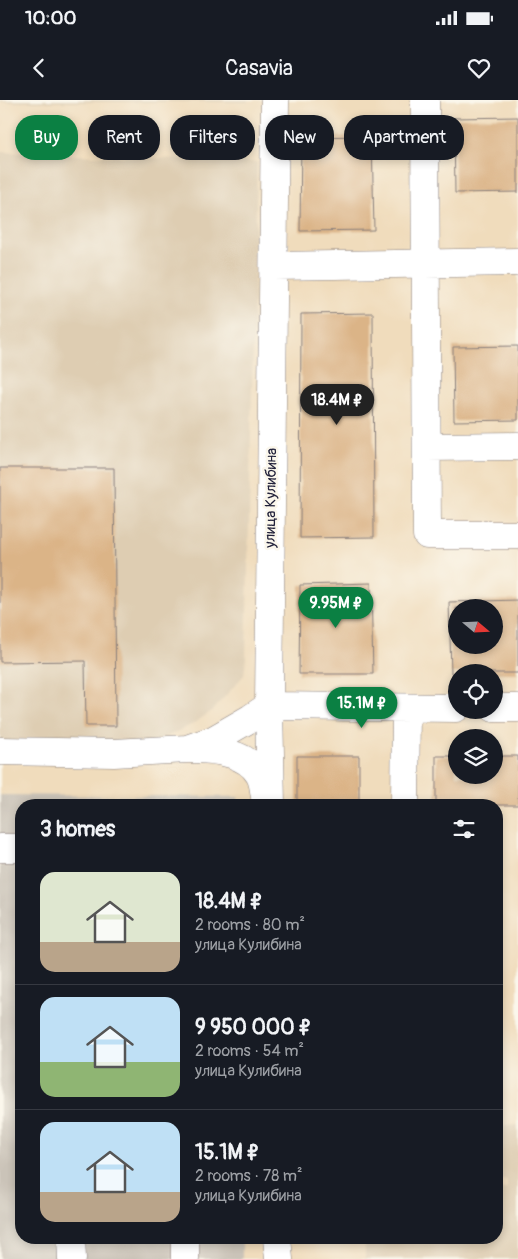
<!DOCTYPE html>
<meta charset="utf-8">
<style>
:root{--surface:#171b24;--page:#20242c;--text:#f1f3f6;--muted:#9ea1a6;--line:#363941;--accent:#0b8043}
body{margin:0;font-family:Pangolin,sans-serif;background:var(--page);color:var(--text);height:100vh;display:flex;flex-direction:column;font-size:19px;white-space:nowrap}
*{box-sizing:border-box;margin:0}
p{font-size:16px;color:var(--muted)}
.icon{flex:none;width:28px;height:28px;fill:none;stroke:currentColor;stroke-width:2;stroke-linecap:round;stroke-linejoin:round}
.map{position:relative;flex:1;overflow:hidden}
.drawer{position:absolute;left:15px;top:699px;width:488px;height:445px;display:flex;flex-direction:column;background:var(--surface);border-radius:20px;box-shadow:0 2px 8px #0003}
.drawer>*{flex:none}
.banner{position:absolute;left:15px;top:15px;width:489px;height:45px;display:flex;gap:10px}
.needle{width:32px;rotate:109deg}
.controls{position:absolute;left:448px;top:499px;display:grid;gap:10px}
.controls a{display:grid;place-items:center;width:55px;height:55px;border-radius:50%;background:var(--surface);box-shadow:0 2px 8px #0003;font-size:25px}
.price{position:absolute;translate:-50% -42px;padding:0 11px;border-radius:18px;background:var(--accent);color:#fff;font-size:16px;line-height:32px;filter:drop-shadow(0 1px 2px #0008)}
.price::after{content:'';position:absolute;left:50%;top:30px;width:15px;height:11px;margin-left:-8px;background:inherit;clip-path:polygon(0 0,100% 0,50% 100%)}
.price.active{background:#222;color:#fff}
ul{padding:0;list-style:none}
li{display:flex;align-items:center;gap:15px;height:125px;padding:0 25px}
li+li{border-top:1px solid var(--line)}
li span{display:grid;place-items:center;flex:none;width:140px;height:100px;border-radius:15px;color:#555}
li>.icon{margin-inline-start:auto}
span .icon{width:60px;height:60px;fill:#fffc;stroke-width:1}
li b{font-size:21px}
h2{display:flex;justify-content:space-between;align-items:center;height:60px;padding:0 25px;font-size:21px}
.chip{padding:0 18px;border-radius:20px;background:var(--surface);box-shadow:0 2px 8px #0003;font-size:18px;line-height:45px}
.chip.active{background:var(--accent);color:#fff}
.status{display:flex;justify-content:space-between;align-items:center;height:35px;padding:0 25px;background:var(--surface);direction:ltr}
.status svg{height:14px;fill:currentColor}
header{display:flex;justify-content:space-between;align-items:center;height:65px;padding:0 25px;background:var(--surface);font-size:22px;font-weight:600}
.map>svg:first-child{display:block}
.built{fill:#decdb2}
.industrial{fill:#cac3b8}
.building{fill:#dbb487;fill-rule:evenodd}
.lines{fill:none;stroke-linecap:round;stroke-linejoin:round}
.minor-casing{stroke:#897f7c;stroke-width:29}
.minor{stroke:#fff;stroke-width:28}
.labels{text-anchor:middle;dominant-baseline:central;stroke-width:5;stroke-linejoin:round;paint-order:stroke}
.street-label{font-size:15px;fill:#22223b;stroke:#fbf7ec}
</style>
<div class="status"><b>10:00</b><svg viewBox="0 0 49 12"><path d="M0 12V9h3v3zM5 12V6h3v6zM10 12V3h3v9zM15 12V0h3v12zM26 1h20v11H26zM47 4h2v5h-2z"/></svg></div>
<header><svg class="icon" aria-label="back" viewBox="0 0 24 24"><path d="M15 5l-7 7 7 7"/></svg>Casavia<svg class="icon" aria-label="heart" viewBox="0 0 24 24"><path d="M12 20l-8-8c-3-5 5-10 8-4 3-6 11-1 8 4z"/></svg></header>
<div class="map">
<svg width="518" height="1159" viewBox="0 0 518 1159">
<rect width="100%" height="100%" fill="#fbf7ec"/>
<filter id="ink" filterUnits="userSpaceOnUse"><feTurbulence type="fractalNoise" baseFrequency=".02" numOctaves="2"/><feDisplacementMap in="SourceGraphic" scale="10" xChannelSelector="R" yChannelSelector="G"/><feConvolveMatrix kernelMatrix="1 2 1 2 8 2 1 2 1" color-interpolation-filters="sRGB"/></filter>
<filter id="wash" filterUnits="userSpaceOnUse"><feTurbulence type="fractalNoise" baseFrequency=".0096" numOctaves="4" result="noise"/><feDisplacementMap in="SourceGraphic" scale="20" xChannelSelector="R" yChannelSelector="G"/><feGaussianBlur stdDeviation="1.12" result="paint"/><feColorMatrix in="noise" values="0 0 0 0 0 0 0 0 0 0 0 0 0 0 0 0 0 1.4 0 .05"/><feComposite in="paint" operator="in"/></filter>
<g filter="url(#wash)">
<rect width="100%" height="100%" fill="#f0dcbc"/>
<path class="built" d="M 0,0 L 248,0 L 248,2 L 0,2 Z
M 0,52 L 257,62 L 246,558 L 244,575 L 212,611 L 191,625 L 155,642 L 0,651 Z
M 518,1025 L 518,1159 L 365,1159 L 365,1138 L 496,1138 L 496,1090 L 507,1089 L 507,1080 L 496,1080 L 496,1026 Z"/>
<path class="industrial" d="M 0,695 L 238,697 L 239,705 L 21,705 L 21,1138 L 242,1138 L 242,1159 L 0,1159 Z"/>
<g id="blocks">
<path class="building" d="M 518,17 L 518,92 L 455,93 L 454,18 Z
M 372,36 L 374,130 L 300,131 L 301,37 Z
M 373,213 L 374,437 L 300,438 L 301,214 Z
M 518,246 L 518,320 L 454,321 L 453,247 Z
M 0,368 L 114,368 L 116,626 L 86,626 L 85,561 L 0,562 Z
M 371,483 L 373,574 L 299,574 L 300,485 Z
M 518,500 L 518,573 L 451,573 L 449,502 ZM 456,508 L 494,508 L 494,545 L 456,545 Z
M 297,656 L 359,656 L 359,705 L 297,705 Z
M 436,656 L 456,656 L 456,675 L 494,675 L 494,656 L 518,656 L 518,705 L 436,705 Z"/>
</g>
</g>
<g filter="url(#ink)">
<use href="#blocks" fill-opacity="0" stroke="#897f7c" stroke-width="1"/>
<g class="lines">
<defs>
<path id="minor" d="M 425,0 L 427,435 L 518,435
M 274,166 L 518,162
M 427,347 L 518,346
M 494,608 L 518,608
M 191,649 C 214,649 246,652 259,674 C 263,680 264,690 265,697
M 0,651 L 114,653 L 187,649 L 213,640 L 251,618 L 269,606 L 456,608
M 271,705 L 269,606 L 275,0
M 405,705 L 406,609
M 0,748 L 21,748
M 71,1138 L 72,1159
M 185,1138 L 185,1159
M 277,1138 L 279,1159"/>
</defs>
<use href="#minor" class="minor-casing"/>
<use href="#minor" class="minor"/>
</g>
</g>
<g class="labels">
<g class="street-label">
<text transform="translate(271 398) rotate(-89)">улица Кулибина</text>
</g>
</g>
</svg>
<div class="controls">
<a><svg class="needle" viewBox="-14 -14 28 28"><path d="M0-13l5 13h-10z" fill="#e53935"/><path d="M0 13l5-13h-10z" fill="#9ea1a6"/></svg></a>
<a><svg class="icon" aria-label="locate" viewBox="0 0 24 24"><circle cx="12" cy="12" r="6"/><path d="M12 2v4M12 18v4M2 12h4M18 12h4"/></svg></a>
<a><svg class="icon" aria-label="layers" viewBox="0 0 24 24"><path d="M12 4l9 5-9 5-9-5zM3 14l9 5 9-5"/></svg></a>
</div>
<b class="price active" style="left:337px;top:326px">18.4M ₽</b>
<b class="price" style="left:336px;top:529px">9.95M ₽</b>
<b class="price" style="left:362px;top:629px">15.1M ₽</b>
<div class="banner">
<a class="chip active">Buy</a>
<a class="chip">Rent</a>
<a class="chip">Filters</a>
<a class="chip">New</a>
<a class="chip">Apartment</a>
</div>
<section class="drawer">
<h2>3 homes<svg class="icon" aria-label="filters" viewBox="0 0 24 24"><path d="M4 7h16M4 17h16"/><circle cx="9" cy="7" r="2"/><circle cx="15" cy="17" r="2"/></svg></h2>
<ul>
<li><span style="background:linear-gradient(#dfe7d0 70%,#b9a48a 0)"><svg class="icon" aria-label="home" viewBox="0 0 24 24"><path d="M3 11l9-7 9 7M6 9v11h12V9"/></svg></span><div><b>18.4M ₽</b><p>2 rooms · 80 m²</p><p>улица Кулибина</p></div></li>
<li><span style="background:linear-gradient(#bfe0f5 65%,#8fb573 0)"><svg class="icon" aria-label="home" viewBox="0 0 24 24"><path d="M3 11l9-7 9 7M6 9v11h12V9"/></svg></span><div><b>9 950 000 ₽</b><p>2 rooms · 54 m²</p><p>улица Кулибина</p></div></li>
<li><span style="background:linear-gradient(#bfe0f5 70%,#b9a48a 0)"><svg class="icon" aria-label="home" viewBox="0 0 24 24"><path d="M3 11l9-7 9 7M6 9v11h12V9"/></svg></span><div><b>15.1M ₽</b><p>2 rooms · 78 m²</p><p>улица Кулибина</p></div></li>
</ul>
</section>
</div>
